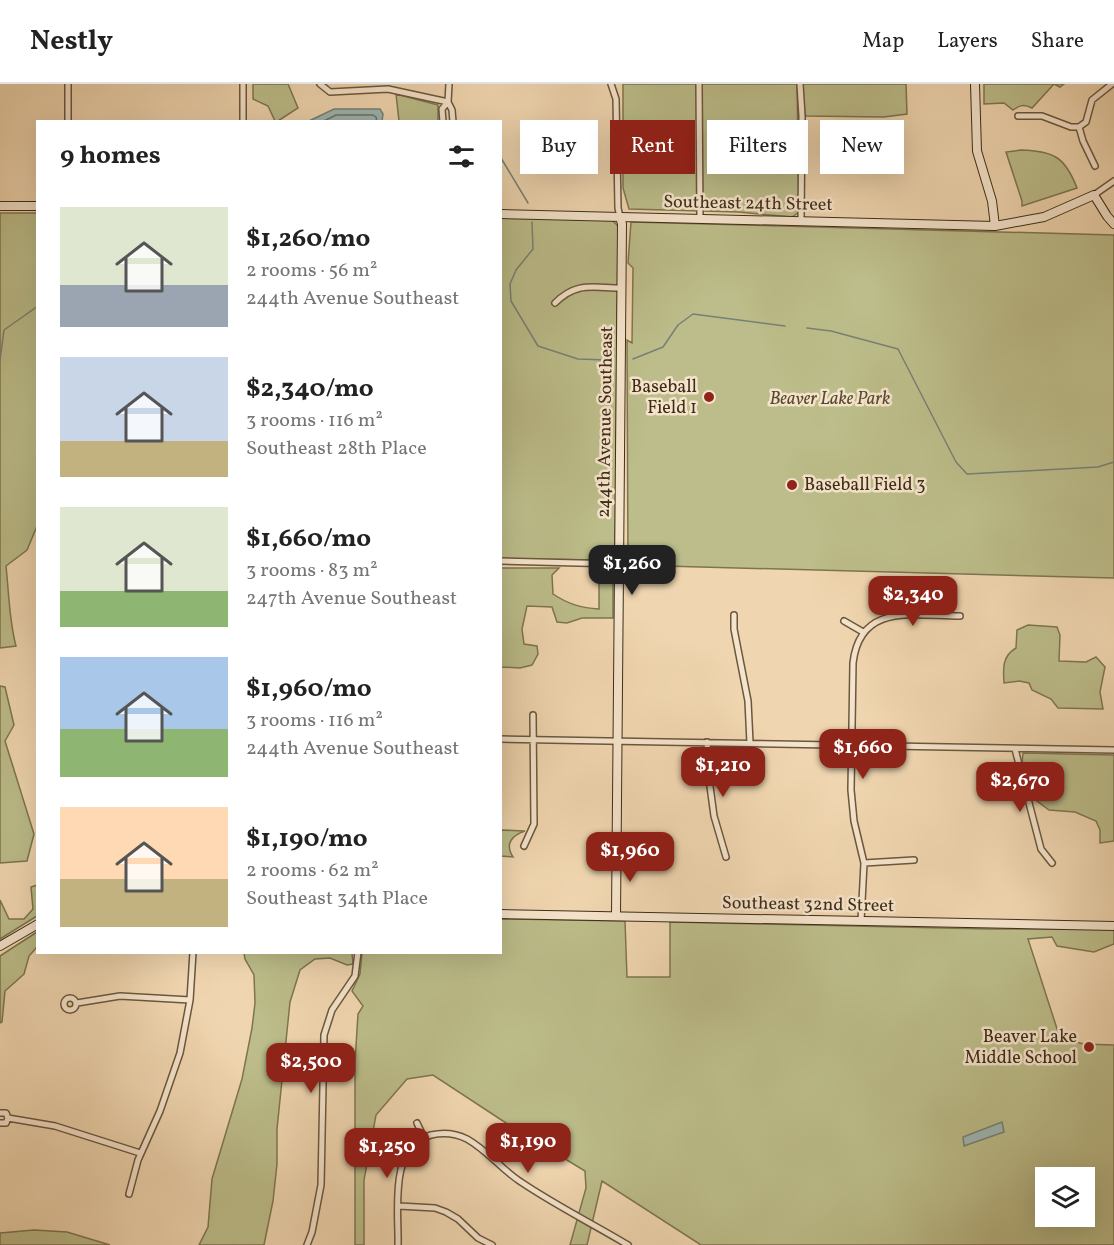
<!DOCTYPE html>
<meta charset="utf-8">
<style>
:root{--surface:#fff;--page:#f2f2f2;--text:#222;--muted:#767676;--line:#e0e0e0;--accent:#8f2418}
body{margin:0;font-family:Vollkorn,serif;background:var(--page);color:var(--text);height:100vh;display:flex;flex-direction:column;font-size:22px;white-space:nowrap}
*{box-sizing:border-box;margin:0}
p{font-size:20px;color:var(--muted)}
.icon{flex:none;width:33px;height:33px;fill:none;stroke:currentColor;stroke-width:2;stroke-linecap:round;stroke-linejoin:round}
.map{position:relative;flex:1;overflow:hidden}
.details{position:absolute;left:36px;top:36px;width:466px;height:834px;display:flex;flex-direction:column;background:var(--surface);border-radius:0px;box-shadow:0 6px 24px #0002}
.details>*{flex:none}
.hud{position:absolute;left:520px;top:36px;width:502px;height:54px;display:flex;gap:12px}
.buttons{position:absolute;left:1035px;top:1083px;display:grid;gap:12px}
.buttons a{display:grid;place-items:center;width:60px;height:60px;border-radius:0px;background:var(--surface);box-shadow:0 6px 24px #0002;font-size:30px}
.price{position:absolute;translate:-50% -51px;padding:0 14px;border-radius:12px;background:var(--accent);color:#fff;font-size:20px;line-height:39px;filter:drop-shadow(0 2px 3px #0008)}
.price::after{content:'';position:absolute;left:50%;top:36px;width:18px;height:14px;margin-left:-9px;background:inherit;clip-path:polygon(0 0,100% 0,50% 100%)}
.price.active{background:#222;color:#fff}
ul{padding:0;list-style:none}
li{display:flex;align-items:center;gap:18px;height:150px;padding:0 24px}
li span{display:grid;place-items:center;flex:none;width:168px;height:120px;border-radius:0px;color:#555}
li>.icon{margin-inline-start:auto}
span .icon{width:72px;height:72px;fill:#fffc;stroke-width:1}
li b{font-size:26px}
h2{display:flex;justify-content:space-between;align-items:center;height:72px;padding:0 24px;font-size:26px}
.tag{padding:0 21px;border-radius:0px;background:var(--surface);box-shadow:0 6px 24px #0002;font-size:21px;line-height:54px}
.tag.active{background:var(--accent);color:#fff}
header{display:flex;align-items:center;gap:36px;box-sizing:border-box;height:84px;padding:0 30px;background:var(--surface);border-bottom:2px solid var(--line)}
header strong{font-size:28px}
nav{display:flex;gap:33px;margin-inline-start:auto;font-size:21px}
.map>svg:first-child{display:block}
.green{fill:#bcbd8a;stroke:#7e7550;stroke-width:1.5;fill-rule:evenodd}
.water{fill:#9db7b4;stroke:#778075;stroke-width:1.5}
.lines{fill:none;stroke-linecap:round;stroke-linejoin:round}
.shore{stroke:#6e7266;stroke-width:1.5}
.stream{stroke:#778075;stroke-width:1.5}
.street-casing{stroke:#6b573d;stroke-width:8}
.secondary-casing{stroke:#3f2d17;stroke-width:10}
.street{stroke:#f5e4cc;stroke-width:5}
.secondary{stroke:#f5e4cc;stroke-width:8}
.poi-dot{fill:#8f2418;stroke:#f5e4cc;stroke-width:2}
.labels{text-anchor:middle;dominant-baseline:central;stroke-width:5;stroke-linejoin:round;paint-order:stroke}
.street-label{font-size:18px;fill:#3f2d17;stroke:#f5e4cc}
.poi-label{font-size:18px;fill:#3f2d17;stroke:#f5e4cc;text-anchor:end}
.park-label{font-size:18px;font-style:italic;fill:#584a2e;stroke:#f5e4cc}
</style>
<header>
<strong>Nestly</strong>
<nav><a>Map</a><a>Layers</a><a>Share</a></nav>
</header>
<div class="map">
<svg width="1114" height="1161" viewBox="0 0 1114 1161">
<rect width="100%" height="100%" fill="#f0d6b0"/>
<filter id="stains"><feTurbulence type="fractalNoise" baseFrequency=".00333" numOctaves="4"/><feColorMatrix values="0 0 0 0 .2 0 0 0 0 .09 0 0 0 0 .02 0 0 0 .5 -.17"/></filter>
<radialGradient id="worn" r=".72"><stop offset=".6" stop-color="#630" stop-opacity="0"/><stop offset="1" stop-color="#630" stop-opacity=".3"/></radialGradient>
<path class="green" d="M 253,0 L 288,0 L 298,24 L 278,37 L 275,37 L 268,22 L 253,15 Z
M 623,0 L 797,0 L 799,128 L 792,133 L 738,128 L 629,125 L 623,104 Z
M 802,0 L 906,0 L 907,30 L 884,33 L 806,32 L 802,21 Z
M 984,0 L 1064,0 L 1060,3 L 1054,0 L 1032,24 C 1024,20 1020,21 1013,26 L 1004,19 L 984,20 Z
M 396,10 L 438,21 L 438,37 L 399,37 Z
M 1021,66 C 1054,67 1065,73 1077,104 L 1022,122 L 1022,117 L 1006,68 Z
M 0,129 L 38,129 L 37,442 L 27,466 L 6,482 C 9,509 9,536 16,562 L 0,564 Z
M 501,134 L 612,136 L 618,142 L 615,471 L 614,474 L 610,476 L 501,475 Z
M 631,138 L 1114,151 L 1114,494 L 628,481 L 627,256 L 632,259 L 633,184 L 628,179 Z
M 601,483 L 610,484 L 613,492 L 613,534 L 582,534 L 567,539 L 557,538 L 552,523 L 527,522 L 522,545 L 524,560 L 537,562 L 538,570 L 532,581 L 520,584 L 501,583 L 501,484 L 559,484 L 552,491 L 553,510 C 568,520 581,524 599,525 L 599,492 Z
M 1028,541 L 1057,543 L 1060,551 L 1059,577 L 1086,578 L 1096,573 L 1105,583 L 1100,608 L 1103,625 L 1058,624 L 1051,615 L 1032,606 L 1029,599 L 1019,597 L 1004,599 C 1003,585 1002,572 1016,564 L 1017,546 Z
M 0,602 L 5,603 L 14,641 L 5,657 L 34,750 L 27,777 L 0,779 Z
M 1023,669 L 1114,671 L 1114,757 L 1100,759 L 1100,746 L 1096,737 L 1075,728 L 1049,726 L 1033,714 L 1022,680 Z
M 501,746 L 525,747 C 513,751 504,759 513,773 L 501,772 Z
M 37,801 L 37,832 L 0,855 L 0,816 L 9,835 L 24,835 L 33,825 L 31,803 Z
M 501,835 L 625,837 L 627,893 L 670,893 L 670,838 L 988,845 L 1114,845 L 1114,860 L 1094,868 L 1057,862 L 1052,853 L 1028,855 L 1060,954 L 1084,960 L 1114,961 L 1114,1161 L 701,1161 L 602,1097 L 587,1161 L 570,1161 L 586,1104 L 585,1087 L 503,1037 L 433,991 L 407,995 L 376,1031 L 364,1096 L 364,1161 L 355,1161 L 355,978 L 358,930 L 363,922 L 352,907 L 360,890 L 362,869 L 501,868 ZM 1046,1094 L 1084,1094 L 1084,1132 L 1046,1132 Z
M 37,848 L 37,863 L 29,872 L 24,890 L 5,907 L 2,938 L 0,939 L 0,872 Z
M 244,869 L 352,869 L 353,880 L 347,881 L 330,874 L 315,875 L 300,886 L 290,918 L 277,1045 L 277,1080 L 273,1117 L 264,1161 L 199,1161 L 208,1143 L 212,1095 L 242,995 L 252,944 L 255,919 L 254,891 L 245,875 Z
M 34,1146 L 67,1148 L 110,1161 L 0,1161 L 0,1149 Z"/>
<path class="water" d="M 334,25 L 380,25 L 383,30 L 382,37 L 309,37 Z
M 1002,1038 L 1004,1048 L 964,1062 L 963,1053 Z"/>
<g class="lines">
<path class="shore" d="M 322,38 L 336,31 L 373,31 L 376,33 L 377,38"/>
<path class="stream" d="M 501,74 L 528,119
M 532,138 L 533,165 L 516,186 L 510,200 L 511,217 L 538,262 L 578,275 L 606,276
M 807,244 L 831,247 L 898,265 L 956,378 L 967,390 L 1098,383 L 1114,378
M 633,275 L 663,263 L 678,241 L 693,230 L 785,242
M 0,276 L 4,246 L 38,222"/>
<defs>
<path id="street" d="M 243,0 L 243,38
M 320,0 L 330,8 L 388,5 L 448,18
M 449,0 L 448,18 L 452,26 L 453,38
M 611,0 L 616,15 L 618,124 L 620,133
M 699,0 L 700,134
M 800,0 L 802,32 L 801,136
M 1018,32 L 1042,32 L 1071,43 L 1079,43
M 68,38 L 68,0
M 443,38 L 442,25 L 448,18
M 1079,43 L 1086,38 L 1092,16 L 1112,0
M 1079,43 L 1083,57 L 1095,82
M 1094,111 L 1114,97
M 555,219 C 577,197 593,204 622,204
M 501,477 L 619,480
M 734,531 L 734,545 L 748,617 L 750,659
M 844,537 L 863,548
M 501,655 L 1114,666
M 707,658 L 709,695 L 714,732 L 726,773
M 1015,665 L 1041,765 L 1052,779
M 524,762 L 534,740 L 533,631
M 864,779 L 914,776
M 861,837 L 864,779 L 854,737 L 851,706 L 853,579 C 860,518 914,532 960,532
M64 920a6 6 0 1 1 12 0a6 6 0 1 1-12 0Z
M 77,919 L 120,912 L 190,916
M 0,1029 L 6,1029 L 8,1034 L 6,1039 L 0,1039
M 8,1034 L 55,1042 L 140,1069
M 417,1039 L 424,1054
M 129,1110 L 138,1076 L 160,1027 L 180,969 L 190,916 L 193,868
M 399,1122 L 435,1124 L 446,1128 L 458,1135 L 478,1154 L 492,1161
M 307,1161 L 312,1148 L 321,1101 L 324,951 L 332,926 L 355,892 L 358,868
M 398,1161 C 399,1128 388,1062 431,1051 C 444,1048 455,1049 467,1055 C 487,1066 502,1086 521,1098 C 555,1121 593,1140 628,1161"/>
<path id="secondary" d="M 975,0 L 977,67 L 992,117 L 995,142
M 0,122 L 38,122
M 501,130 L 995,142 L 1044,133 L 1094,111 L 1107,132 L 1114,140
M 501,830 L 1114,842
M 616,832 L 622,140 L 620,133
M 0,862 L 38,840"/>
</defs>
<use href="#street" class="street-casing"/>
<use href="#secondary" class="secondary-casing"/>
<use href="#street" class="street"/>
<use href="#secondary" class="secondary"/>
</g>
<g class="poi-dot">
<circle cx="709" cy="313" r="6"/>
<circle cx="792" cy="401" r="6"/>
<circle cx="1089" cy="963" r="6"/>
</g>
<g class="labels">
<g class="street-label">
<text transform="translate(748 120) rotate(1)">Southeast 24th Street</text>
<text transform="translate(606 338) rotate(-89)">244th Avenue Southeast</text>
<text transform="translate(808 821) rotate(1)">Southeast 32nd Street</text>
</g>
<g class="poi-label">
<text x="697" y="303">Baseball<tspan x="697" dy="21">Field 1</tspan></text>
<text x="804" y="401" text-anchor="start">Baseball Field 3</text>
<text x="1077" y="953">Beaver Lake<tspan x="1077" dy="21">Middle School</tspan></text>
</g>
<g class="park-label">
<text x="830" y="315">Beaver Lake Park</text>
</g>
</g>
<rect width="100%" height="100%" filter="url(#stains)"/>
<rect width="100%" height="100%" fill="url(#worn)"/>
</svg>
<div class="buttons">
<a><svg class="icon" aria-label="layers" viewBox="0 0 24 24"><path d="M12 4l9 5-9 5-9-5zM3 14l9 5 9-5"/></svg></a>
</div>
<b class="price active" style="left:632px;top:512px">$1,260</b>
<b class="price" style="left:913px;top:543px">$2,340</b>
<b class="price" style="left:863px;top:696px">$1,660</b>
<b class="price" style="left:723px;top:714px">$1,210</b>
<b class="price" style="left:1020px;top:729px">$2,670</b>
<b class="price" style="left:630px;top:799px">$1,960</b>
<b class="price" style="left:311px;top:1010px">$2,500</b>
<b class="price" style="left:528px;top:1090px">$1,190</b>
<b class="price" style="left:387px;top:1095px">$1,250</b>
<div class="hud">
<a class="tag">Buy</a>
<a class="tag active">Rent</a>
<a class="tag">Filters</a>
<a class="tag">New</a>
</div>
<section class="details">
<h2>9 homes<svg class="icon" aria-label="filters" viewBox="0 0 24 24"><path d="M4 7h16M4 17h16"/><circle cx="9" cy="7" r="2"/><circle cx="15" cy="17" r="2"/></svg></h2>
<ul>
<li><span style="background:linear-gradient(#dfe7d0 65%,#9aa5b1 0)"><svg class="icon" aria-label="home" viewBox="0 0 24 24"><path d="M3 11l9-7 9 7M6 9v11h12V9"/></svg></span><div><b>$1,260/mo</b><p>2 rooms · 56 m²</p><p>244th Avenue Southeast</p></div></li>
<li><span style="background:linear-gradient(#c9d6e8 70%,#c2b280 0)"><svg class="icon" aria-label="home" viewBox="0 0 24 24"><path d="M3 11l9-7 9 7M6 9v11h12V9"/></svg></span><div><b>$2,340/mo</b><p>3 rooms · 116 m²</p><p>Southeast 28th Place</p></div></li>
<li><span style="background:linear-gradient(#dfe7d0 70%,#8fb573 0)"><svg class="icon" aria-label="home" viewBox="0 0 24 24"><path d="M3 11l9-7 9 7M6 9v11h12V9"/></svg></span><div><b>$1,660/mo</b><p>3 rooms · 83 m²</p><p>247th Avenue Southeast</p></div></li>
<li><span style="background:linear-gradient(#a9c7e8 60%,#8fb573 0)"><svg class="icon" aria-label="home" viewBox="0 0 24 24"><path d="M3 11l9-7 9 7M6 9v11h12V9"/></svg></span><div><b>$1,960/mo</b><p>3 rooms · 116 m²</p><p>244th Avenue Southeast</p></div></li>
<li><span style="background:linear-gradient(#ffd9b3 60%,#c2b280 0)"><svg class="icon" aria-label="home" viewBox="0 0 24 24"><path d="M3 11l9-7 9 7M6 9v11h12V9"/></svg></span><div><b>$1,190/mo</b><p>2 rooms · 62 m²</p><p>Southeast 34th Place</p></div></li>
</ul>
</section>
</div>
